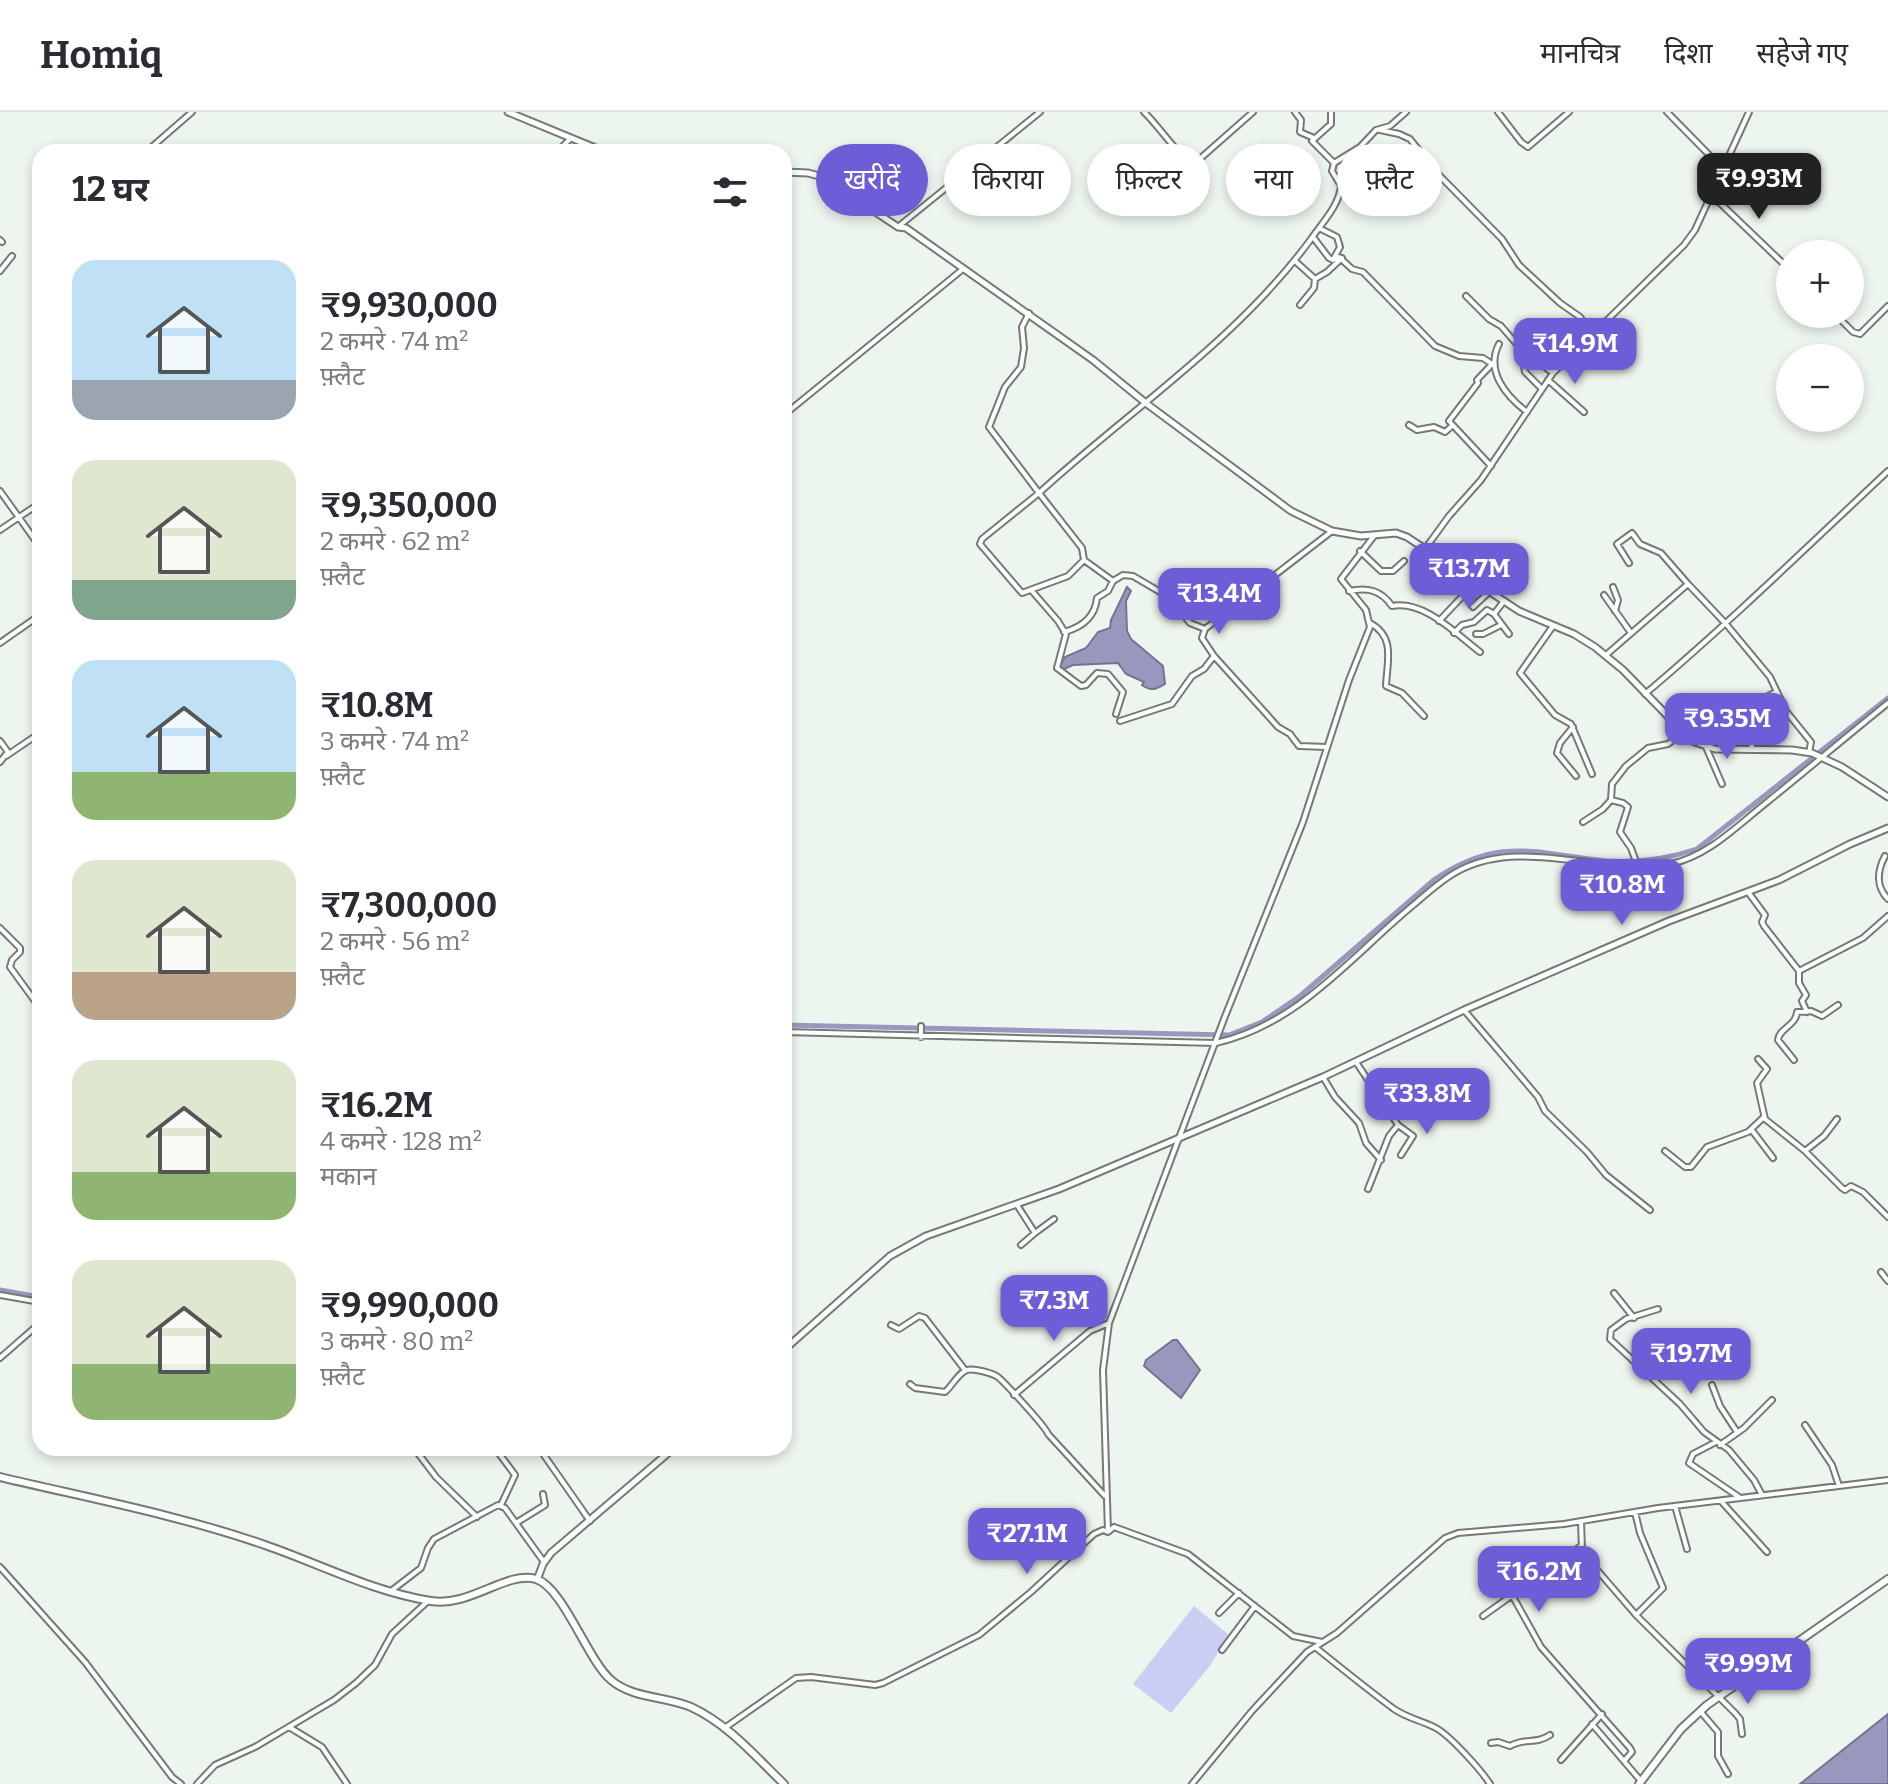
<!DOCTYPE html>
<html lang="hi">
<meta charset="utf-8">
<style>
:root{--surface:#fff;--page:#f7f7f7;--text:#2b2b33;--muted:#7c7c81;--line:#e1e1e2;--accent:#6d5ed8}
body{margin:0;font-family:Bitter,"Noto Sans Devanagari",serif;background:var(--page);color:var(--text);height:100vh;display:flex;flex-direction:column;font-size:30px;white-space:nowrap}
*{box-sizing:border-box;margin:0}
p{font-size:26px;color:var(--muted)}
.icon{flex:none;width:44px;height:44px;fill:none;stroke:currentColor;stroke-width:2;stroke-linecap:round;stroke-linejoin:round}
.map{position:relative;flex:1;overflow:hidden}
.details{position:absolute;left:32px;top:32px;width:760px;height:1312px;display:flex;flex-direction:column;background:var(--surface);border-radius:24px;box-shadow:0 4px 12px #0003}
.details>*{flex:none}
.guide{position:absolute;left:816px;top:32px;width:760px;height:72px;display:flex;gap:16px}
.buttons{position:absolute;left:1776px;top:128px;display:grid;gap:16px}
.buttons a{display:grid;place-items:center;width:88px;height:88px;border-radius:50%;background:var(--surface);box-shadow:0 4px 12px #0003;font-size:40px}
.price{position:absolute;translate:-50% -68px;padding:0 18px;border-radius:16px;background:var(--accent);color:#fff;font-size:26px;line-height:52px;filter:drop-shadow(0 2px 4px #0008)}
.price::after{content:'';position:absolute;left:50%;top:48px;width:24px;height:18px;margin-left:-12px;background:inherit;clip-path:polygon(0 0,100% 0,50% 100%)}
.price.active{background:#222;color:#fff}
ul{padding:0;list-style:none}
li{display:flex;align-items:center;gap:24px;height:200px;padding:0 40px}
li span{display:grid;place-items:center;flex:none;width:224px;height:160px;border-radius:24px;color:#555}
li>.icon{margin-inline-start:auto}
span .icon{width:96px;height:96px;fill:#fffc;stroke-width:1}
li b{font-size:34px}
h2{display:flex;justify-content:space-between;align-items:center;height:96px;padding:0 40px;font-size:34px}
.tag{padding:0 28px;border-radius:36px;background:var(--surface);box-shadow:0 4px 12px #0003;font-size:28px;line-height:72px}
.tag.active{background:var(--accent);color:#fff}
header{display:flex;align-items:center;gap:48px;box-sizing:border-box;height:112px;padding:0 40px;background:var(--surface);border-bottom:2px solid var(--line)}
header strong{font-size:38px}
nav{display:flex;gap:44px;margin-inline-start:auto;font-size:28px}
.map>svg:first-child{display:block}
.green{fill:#cccdf3}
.water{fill:#9898bf;stroke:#73748f;stroke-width:2}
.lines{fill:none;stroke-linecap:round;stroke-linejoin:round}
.canal{stroke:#9898bf;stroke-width:5}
.minor-casing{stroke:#747b75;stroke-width:8}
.tertiary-casing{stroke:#747b75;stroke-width:9}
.secondary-casing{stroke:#747b75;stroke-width:10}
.minor{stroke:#fff;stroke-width:4}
.tertiary{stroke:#fff;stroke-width:5}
.secondary{stroke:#fff;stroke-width:6}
</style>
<header>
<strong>Homiq</strong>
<nav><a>मानचित्र</a><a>दिशा</a><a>सहेजे गए</a></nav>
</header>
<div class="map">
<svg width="1888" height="1672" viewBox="0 0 1888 1672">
<rect width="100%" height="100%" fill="#edf6ee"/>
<path class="green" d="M 1194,1494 L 1229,1523 L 1209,1555 L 1171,1601 L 1133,1572 Z"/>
<path class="water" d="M 1127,475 L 1131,479 L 1126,489 L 1127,519 L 1131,527 L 1163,554 L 1165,572 C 1156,577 1152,580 1142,573 L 1144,570 L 1126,562 L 1118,551 L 1073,553 L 1062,558 L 1059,555 L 1065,545 L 1086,536 L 1098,520 L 1110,516 L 1111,508 Z
M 1173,1228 L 1177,1228 L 1200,1258 L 1181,1286 L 1144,1254 L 1146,1248 Z
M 1888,1602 L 1888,1672 L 1800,1672 Z"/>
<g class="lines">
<path class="canal" d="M 784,913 L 1229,923 L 1262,910 L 1300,884 L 1435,767 C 1501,723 1535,742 1606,749 C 1638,751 1667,747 1697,737 L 1888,586
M 0,1178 L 40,1185"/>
<defs>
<path id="minor" d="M 1144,0 C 1161,16 1173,39 1194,52 L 1253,0
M 1295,0 L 1301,8 L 1300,20 L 1314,26
M 1331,0 L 1331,12 L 1312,29 L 1334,51
M 1498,0 L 1521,30 L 1528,35 L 1569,0
M 1667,0 L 1723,57
M 1380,18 L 1399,22 L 1410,27 L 1437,61 L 1502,127 L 1519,153 L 1560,191 L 1580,205 L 1593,223
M 146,40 L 192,0
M 557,40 L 571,26
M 1710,86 L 1720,91 L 1790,158
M 899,114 L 1040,0
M 1319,116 L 1337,125 L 1340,135 L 1334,146
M 1313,125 L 1329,146 L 1333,148 L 1339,145 L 1352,157 L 1363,160 L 1435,234 L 1459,244 L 1483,246 L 1492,252
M 0,128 L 2,130
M 1295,149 L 1315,167 L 1327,160 L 1342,146
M 0,159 L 12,144
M 1466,184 L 1489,207 L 1501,214 L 1521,237 L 1553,261
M 1300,193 L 1314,176 L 1315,167
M 1029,201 L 1022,215 L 1024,236 L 1021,255 L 1005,275 L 989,315 L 1039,381 L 982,427 L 980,432 L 1022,481 L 1068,464 L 1084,448
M 1835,202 L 1853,220 L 1860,222 L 1888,194
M 1499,232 C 1485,259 1506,284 1527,300
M 1521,237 L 1525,260 L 1542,277
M 1548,268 L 1584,300
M 784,303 L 963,157
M 1409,313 L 1417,318 L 1434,315 L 1445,320 L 1452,314
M 1491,354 L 1449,309 L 1478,271 L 1477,268 L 1494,250
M 0,379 L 40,435
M 0,418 L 40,391
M 1425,437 L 1449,404 L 1481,368 L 1553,261 L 1684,133 L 1695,118 L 1749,0
M 1360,439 L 1381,459 L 1393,459 L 1404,449
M 1688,472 L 1726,512 L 1770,565 L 1786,599 L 1811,630 L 1809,641
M 1613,475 L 1618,488 L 1615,499
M 1032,479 L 1058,509 L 1066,522 L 1057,556 L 1081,574 L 1086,573 L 1097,561 L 1108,562 L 1123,580 L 1116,602
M 1349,479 C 1367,475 1381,478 1392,494 C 1424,488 1455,521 1480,540
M 1604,483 L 1631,521
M 1473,495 L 1489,480
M 1494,502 L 1504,489
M 1439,509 L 1475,471
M 1370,511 C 1396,525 1387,550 1386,574 L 1402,581 L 1424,604
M 1553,514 L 1520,561 L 1555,603 L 1571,612 L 1592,662
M 1205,517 L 1190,511 L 1167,484 L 1133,464 L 1123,463 L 1113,469 L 1084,448 L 1082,436 L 1039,381 C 1131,297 1237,228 1311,127 C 1322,111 1339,94 1341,74 L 1332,59 L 1334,51 L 1360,35 L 1376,18 L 1390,14 L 1406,0
M 1064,520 C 1083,515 1095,505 1097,486 L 1108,479 L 1113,469
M 1454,521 L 1462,513 L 1474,510 L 1487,498 L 1494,502 L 1509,522
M 1476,522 L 1483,522 L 1501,513
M 0,531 L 40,503
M 1606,543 L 1688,472 L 1661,441 L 1640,432 L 1632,421 L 1617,432 L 1629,451
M 1645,582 C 1729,511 1808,434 1888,359
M 1120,609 L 1172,592 L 1192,564 L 1204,557 L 1214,544
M 1573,615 L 1560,631 L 1557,641 L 1576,664
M 0,629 L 8,640 L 0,650
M 1327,635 L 1299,634 L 1290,622 L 1278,615 L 1214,544 L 1202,526 L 1205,517 L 1332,419
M 1706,635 L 1722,672
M 1753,637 L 1740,606 L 1756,590 L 1776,580
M 6,644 L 40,621
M 1583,710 L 1603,697 L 1611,688
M 1885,744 C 1877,759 1876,775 1888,787
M 1638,755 L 1631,736 L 1620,720 L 1628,695 L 1623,691 L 1611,688 L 1612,672 L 1626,654 L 1648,636 L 1668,632 L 1683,621
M 1748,780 L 1765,803 L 1762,810 L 1764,814 L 1799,859 L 1863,826 L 1888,804
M 0,816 L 20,836 L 20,840 L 12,848 L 10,855 L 40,896
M 1799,859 L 1799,871 L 1806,883 L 1802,889 L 1807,900
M 1464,898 L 1538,985 L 1545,999 L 1587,1040 L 1606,1063 L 1650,1098
M 784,920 L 1216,931 C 1300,912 1353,842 1417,790 C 1431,778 1444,766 1460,758 C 1523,725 1603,764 1670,752 C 1707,745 1737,714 1766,691 C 1807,658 1847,624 1888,591
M 921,925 L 921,914
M 1758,947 L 1767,957 L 1757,971 L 1765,1007 L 1805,1039 L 1842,1076 L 1845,1078 L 1851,1074 L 1863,1080 L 1888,1105
M 1794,948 L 1778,928 C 1779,916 1796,914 1797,900 L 1811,899 L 1822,904 L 1838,893
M 1356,950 L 1398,1013 L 1389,1024 L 1368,1077
M 1323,965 L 1335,985 L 1359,1011 L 1366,1031 L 1381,1048
M 1398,1013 L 1413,1024 L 1401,1043
M 1751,1017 L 1773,1046
M 1665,1039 L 1685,1055 L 1691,1055 L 1707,1035 L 1748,1020 L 1764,1005
M 1805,1039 L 1824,1024 L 1837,1007
M 1017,1093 L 1035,1121 L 1054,1107
M 1021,1133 L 1035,1121
M 1881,1160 L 1888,1169
M 1614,1181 L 1634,1206
M 0,1183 L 40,1190
M 1658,1197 L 1626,1207 L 1611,1218 L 1610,1227 L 1680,1292 L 1704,1320 L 1729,1338 L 1754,1368 L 1762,1383
M 891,1213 L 899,1217 L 919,1204 L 925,1206 L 965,1258
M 0,1246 L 40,1211
M 1632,1248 L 1644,1235 L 1658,1248
M 910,1272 L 915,1276 L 945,1280 C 952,1274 959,1260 967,1258 C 974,1256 992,1261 998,1265 C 1005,1271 1046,1315 1048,1322 L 1105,1384
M 1712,1273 L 1720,1294 L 1737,1320
M 1014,1283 L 1090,1219 L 1109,1211
M 1805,1313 L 1832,1353 L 1839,1374
M 1716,1330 L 1693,1342 L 1689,1351 L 1739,1385
M 1720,1333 L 1744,1316 L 1772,1288
M 414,1336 L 436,1365 L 477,1405
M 495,1336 L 515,1363 L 501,1393
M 539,1336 L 590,1409
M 482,1338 L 484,1336
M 1721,1389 L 1767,1440
M 1675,1394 L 1687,1437
M 1635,1400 L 1640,1421 L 1663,1476 L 1636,1503
M 1581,1409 L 1582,1438 L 1592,1452 L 1636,1503 L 1735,1601 L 1740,1607 L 1742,1622
M 516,1411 L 545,1393 L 543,1382
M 1108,1420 L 1103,1258 L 1109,1211 L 1224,907 L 1303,710 L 1349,568 L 1370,515 L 1366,498 L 1341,467 L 1374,424
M 0,1455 L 85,1550 L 172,1665 L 181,1672
M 391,1479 L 421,1456 L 428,1436 L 434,1427 L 498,1393 L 505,1396 L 544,1450
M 1512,1483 L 1541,1535 L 1630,1636 L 1632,1640 L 1624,1649
M 1219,1501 L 1239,1481
M 1483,1504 L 1581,1434
M 1315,1535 C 1341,1556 1367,1577 1394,1597 C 1407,1606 1420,1608 1434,1615 C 1449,1622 1481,1658 1490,1672
M 1222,1538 L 1255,1494
M 1700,1599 L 1718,1620 L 1718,1644 L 1728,1662
M 1592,1612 L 1641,1669
M 289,1615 L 322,1635 L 347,1672
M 726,1615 L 796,1566 L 811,1565 L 875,1573 L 883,1571 L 979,1523 L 1031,1480 L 1094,1422 L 1103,1418 L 1108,1420 L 1114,1415 L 1188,1442 L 1293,1524 L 1322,1530
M 1491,1631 L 1498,1630 L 1510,1634 C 1526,1625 1535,1633 1550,1623
M 1561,1648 L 1602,1602
M 197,1672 L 215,1653 L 255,1635 L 334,1588 L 356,1571 L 375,1553 L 392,1522 L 428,1489
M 1192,1672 L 1252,1599 L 1307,1540 L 1337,1521 L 1445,1426 L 1458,1421 L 1564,1412 L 1658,1396 L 1888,1368"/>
<path id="tertiary" d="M 508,0 L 605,40
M 784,60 L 808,61 L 823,65 L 898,115 L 906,116 L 1093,248 L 1147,292 L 1291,399 L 1332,419 L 1361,424 L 1396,421 L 1407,425 L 1519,499 L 1574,522 L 1595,535 L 1623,558 L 1692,629 L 1715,637 L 1792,638 L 1812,641 L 1842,655 L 1888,685
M 784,1238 L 890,1144 L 926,1124 L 1059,1077 L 1323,965 L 1464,898 L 1669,809 L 1779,768 L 1850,732 L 1888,716
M 537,1468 L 543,1452 L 551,1441 L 674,1336"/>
<path id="secondary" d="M 0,1365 C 88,1386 179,1403 265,1433 C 320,1452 373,1480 431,1489 C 471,1495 505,1459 536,1467 C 563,1475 588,1549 611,1568 C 633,1587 666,1584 691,1595 C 728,1612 755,1644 784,1672
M 1639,1672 L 1681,1617 L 1707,1593 L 1888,1467"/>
</defs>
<use href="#minor" class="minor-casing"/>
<use href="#tertiary" class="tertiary-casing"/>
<use href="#secondary" class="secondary-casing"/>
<use href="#minor" class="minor"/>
<use href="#tertiary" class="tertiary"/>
<use href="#secondary" class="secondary"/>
</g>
</svg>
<div class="buttons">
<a>+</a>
<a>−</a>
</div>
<b class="price active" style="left:1759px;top:109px">₹9.93M</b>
<b class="price" style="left:1575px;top:274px">₹14.9M</b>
<b class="price" style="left:1469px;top:499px">₹13.7M</b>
<b class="price" style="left:1219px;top:524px">₹13.4M</b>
<b class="price" style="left:1727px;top:649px">₹9.35M</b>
<b class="price" style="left:1622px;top:815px">₹10.8M</b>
<b class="price" style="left:1427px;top:1024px">₹33.8M</b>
<b class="price" style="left:1054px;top:1231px">₹7.3M</b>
<b class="price" style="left:1691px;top:1284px">₹19.7M</b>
<b class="price" style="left:1027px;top:1464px">₹27.1M</b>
<b class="price" style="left:1539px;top:1502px">₹16.2M</b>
<b class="price" style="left:1748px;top:1594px">₹9.99M</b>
<div class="guide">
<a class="tag active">खरीदें</a>
<a class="tag">किराया</a>
<a class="tag">फ़िल्टर</a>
<a class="tag">नया</a>
<a class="tag">फ़्लैट</a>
</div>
<section class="details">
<h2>12 घर<svg class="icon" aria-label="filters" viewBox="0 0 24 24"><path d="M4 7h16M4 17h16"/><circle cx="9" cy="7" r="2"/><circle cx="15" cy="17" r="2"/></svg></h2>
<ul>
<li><span style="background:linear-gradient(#bfe0f5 75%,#9aa5b1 0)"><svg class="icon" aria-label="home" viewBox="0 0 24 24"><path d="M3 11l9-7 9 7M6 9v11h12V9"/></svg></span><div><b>₹9,930,000</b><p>2 कमरे · 74 m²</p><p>फ़्लैट</p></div></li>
<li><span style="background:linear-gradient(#dfe7d0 75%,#7fa58c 0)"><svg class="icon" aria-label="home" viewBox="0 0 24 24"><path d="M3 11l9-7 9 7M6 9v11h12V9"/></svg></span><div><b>₹9,350,000</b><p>2 कमरे · 62 m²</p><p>फ़्लैट</p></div></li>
<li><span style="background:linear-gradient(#bfe0f5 70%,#8fb573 0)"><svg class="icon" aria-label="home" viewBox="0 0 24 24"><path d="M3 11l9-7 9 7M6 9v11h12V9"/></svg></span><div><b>₹10.8M</b><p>3 कमरे · 74 m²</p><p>फ़्लैट</p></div></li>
<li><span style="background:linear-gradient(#dfe7d0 70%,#b9a48a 0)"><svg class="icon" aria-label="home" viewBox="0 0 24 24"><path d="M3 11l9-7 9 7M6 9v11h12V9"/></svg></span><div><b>₹7,300,000</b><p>2 कमरे · 56 m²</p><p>फ़्लैट</p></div></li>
<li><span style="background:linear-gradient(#dfe7d0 70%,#8fb573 0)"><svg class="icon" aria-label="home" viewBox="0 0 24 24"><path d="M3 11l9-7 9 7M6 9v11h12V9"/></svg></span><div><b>₹16.2M</b><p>4 कमरे · 128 m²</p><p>मकान</p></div></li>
<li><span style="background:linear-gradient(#dfe7d0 65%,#8fb573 0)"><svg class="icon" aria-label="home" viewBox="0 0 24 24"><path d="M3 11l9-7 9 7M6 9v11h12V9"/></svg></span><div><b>₹9,990,000</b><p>3 कमरे · 80 m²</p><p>फ़्लैट</p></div></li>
</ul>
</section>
</div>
